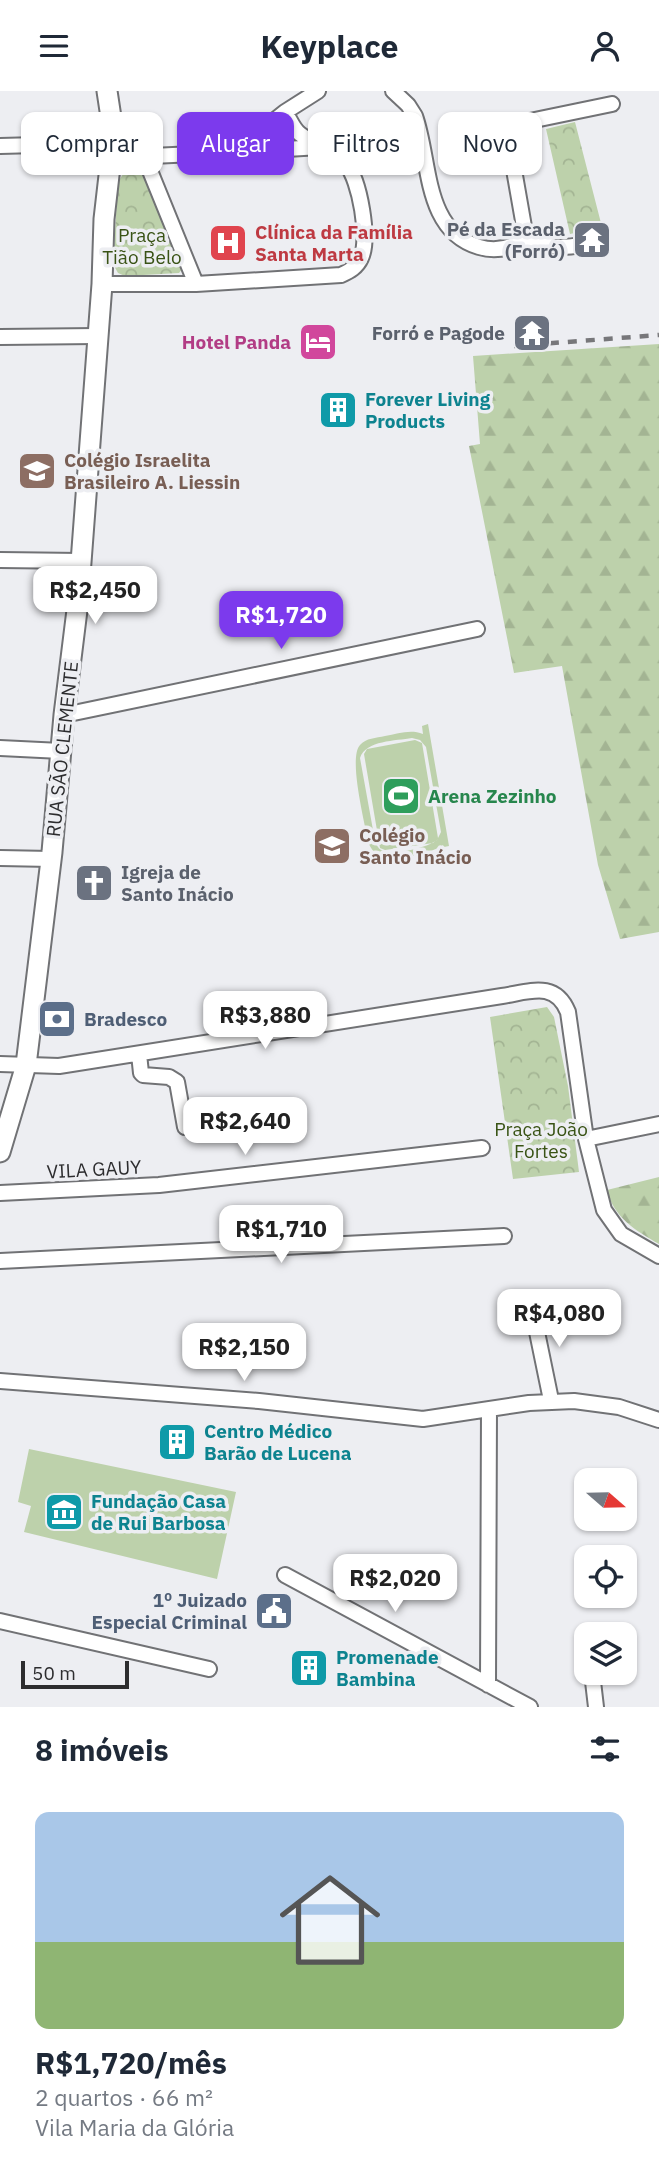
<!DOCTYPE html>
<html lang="pt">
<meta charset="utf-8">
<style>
:root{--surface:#fff;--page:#f6f6f7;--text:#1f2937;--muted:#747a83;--accent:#7c3aed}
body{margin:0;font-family:"IBM Plex Sans",sans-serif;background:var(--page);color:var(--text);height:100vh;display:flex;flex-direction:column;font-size:26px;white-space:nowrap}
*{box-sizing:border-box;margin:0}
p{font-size:23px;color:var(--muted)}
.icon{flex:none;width:38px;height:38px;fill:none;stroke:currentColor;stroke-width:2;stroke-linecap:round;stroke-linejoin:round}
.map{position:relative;height:1616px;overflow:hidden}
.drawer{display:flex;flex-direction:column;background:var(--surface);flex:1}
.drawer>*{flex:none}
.top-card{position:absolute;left:21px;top:21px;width:618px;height:63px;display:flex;gap:14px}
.needle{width:46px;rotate:110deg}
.tools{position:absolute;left:574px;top:1377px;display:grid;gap:14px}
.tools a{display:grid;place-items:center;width:63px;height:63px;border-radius:14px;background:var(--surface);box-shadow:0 2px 5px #0004;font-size:35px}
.scale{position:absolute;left:21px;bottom:18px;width:108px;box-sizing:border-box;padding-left:7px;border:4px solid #2d2d2f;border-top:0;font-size:19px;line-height:24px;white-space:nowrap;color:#2d2d2f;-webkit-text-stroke:5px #edeef2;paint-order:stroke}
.price{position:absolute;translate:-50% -60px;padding:0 16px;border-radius:14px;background:#fff;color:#222;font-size:23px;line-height:46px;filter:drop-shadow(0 2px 4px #0008)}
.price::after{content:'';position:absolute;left:50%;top:42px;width:21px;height:16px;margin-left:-10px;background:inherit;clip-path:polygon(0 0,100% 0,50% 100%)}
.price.on{background:var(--accent);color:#fff}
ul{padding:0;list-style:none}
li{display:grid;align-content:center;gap:14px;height:371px;padding:0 35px}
li span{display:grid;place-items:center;height:217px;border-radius:14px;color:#555}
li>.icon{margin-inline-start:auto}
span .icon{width:126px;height:126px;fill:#fffc;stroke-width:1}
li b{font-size:30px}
h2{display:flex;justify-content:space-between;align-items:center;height:84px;padding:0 35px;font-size:30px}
.pill{padding:0 24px;border-radius:14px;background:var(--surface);box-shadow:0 2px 5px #0004;font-size:24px;line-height:63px}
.pill.on{background:var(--accent);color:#fff}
header{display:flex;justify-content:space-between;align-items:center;height:91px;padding:0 35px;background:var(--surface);font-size:32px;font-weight:800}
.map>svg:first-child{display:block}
.forest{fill:url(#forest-firs)}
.park{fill:url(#park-crowns)}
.garden{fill:#bdd1ab;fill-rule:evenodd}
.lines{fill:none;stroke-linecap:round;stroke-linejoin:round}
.minor-casing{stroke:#717275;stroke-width:18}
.major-casing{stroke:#717275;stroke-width:23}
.minor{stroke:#fff;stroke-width:14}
.major{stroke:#fff;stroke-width:19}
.rail{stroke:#77777a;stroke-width:4.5;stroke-dasharray:9 9;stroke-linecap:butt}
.labels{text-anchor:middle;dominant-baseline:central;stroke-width:7;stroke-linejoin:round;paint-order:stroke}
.worship-label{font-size:19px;font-weight:bold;fill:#5b616d;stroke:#edeef2;text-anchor:end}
.health-label{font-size:19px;font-weight:bold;fill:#be3a42;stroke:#edeef2;text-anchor:start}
.park-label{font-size:19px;fill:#395315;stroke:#edeef2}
.hotel-label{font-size:19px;font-weight:bold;fill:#b23c85;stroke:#edeef2;text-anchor:end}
.culture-label{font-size:19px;font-weight:bold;fill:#0d838f;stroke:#edeef2;text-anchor:start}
.education-label{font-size:19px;font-weight:bold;fill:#785e54;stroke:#edeef2;text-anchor:start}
.street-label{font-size:19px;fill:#2d2d2f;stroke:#edeef2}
.leisure-label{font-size:19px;font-weight:bold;fill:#27864d;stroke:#edeef2;text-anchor:start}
.service-label{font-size:19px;font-weight:bold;fill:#4e5e75;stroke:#edeef2;text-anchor:start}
</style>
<header><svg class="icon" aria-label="menu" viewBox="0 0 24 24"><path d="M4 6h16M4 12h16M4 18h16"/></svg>Keyplace<svg class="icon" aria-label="person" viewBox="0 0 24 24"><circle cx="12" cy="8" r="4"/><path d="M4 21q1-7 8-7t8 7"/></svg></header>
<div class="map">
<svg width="659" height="1616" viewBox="0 0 659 1616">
<defs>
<pattern id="forest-firs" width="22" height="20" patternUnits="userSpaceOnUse" patternTransform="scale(1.75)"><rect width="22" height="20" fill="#bdd1ab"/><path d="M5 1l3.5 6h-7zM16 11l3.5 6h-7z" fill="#a3b493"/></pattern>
<pattern id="park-crowns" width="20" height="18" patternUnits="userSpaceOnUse" patternTransform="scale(1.75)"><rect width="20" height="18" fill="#bdd1ab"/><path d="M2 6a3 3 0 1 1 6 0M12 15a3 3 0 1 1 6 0" fill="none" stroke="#a3b493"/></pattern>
</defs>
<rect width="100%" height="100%" fill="#edeef2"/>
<path class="forest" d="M 659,253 L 659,841 L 620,848 L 598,774 L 562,575 L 514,582 L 469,355 L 480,353 L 473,265 Z
M 659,1086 L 659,1153 C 635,1139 614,1127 607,1099 Z"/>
<path class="park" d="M 575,31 L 602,136 L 570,143 L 546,38 Z
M 136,74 C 150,83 175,157 183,177 L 179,182 L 125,185 L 118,182 L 113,173 L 118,91 L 125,80 Z
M 547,916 L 554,926 L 568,995 L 579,1081 L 513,1088 L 490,926 Z"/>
<path class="garden" d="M 428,633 L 449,755 L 444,756 L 443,754 C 433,762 395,770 383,767 C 375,764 371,758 368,751 C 365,732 348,667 360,654 C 366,647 376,647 385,645 C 398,643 410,638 423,643 L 422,635 ZM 412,647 L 420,649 L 426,656 L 441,741 L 438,747 L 422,652 L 415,649 L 367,658 L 364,663 L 380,757 L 385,759 L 433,752 L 438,748 C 431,756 398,763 387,761 C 380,760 377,756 375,750 L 360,667 C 366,649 396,650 412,647 Z
M 29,1358 L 236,1401 L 217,1488 L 24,1441 L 31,1415 L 18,1411 Z"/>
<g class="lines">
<defs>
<path id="minor" d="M 393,0 L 408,14 L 415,25 C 431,70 423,139 479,156 C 496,161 512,157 526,147
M 0,55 L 112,52
M 235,61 L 320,56
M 144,65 L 196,193
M 111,67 L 235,61 L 285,21 L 318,0
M 526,147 L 510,56 L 513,42 L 525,31 L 612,13
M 526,147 C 546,156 560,158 581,154
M 102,193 L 196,193 L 341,184 C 350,180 357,176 361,167 C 370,148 360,89 346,73 C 335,60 314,54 300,43 C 293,38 290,28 285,21
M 0,246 L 97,245
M 0,469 L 81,470
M 64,624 L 477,538
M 0,657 L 61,660
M 0,767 L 51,768
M 139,963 L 141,982 L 143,984 L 169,986 L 177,991 L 185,1036
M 0,973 L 59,975 L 502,905 C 529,901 555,889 568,921 L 586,1048 L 604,1119 L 621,1143 L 659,1165
M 586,1048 L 659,1033
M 0,1102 L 159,1094 L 482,1057
M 0,1170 L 504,1145
M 541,1219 L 537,1241 L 551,1309
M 0,1290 L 259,1310 L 423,1328 L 529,1312 L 574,1310 L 619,1316 L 659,1329
M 285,1484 L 530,1616
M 0,1530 L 209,1578
M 592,1582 L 596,1616
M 488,1594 L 489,1318"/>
<path id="major" d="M 0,1061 L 26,974 L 52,761 L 64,624 L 78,511 L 102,193 L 104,128 L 111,67 L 112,33 L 107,0"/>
</defs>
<use href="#minor" class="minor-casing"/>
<use href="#major" class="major-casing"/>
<use href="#minor" class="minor"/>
<use href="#major" class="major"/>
<path class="rail" d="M 514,255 L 659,244"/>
</g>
<defs>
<symbol id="temple-square" viewBox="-11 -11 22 22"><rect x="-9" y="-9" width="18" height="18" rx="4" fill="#6b7280" stroke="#edeef2"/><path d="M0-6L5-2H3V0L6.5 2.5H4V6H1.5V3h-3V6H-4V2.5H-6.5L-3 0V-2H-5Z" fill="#fff"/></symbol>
<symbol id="hospital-square" viewBox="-11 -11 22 22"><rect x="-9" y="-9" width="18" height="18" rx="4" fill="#e0444e" stroke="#edeef2"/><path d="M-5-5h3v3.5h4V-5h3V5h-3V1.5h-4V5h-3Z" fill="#fff"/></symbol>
<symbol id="hotel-square" viewBox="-11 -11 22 22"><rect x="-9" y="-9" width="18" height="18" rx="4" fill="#d1479c" stroke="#edeef2"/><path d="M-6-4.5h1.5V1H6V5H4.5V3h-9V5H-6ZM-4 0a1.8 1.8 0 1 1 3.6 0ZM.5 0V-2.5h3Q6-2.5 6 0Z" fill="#fff"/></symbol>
<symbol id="building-square" viewBox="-11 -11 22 22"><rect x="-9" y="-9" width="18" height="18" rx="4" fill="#0f9aa8" stroke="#edeef2"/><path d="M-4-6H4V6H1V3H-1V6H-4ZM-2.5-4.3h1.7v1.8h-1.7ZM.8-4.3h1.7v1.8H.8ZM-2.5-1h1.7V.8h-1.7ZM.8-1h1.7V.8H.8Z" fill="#fff"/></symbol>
<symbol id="school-square" viewBox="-11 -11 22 22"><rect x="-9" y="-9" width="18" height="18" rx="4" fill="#8d6e63" stroke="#edeef2"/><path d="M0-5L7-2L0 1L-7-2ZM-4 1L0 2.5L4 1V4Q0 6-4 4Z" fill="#fff"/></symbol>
<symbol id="stadium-square" viewBox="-11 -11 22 22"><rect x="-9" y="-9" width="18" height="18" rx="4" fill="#2e9e5b" stroke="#edeef2"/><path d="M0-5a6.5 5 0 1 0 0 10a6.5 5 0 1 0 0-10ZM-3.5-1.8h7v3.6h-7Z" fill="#fff"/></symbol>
<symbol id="church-square" viewBox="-11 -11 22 22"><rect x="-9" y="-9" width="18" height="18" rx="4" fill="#6b7280" stroke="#edeef2"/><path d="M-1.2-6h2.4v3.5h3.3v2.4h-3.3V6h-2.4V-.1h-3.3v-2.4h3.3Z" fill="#fff"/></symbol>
<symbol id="bank-square" viewBox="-11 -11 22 22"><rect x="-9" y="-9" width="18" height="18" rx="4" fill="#5c6f8a" stroke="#edeef2"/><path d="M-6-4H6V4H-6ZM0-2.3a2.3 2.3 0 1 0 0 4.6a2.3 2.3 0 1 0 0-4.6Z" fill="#fff"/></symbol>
<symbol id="museum-square" viewBox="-11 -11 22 22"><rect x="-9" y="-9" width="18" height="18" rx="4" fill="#0f9aa8" stroke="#edeef2"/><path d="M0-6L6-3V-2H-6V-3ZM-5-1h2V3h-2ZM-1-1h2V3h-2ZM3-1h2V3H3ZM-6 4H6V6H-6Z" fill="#fff"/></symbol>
<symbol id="civic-square" viewBox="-11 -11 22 22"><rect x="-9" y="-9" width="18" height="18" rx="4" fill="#5c6f8a" stroke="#edeef2"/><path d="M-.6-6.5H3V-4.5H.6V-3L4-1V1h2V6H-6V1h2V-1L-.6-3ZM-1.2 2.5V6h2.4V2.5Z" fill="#fff"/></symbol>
</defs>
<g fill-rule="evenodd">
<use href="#temple-square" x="570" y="127" width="44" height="44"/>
<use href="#hospital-square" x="206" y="130" width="44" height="44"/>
<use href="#temple-square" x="510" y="220" width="44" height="44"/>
<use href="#hotel-square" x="296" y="229" width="44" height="44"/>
<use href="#building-square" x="316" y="297" width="44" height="44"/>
<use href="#school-square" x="15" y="358" width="44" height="44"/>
<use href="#stadium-square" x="379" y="683" width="44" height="44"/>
<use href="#school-square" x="310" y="733" width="44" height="44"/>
<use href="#church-square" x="72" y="770" width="44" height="44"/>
<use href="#bank-square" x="35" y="906" width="44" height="44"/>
<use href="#building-square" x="155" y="1329" width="44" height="44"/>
<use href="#museum-square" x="42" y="1399" width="44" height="44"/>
<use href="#civic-square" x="252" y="1498" width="44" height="44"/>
<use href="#building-square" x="287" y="1555" width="44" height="44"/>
</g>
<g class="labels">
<g class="worship-label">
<text x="565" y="138">Pé da Escada<tspan x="565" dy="22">(Forró)</tspan></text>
<text x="505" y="242">Forró e Pagode</text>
<text x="121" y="781" text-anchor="start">Igreja de<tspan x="121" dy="22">Santo Inácio</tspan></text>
</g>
<g class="health-label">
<text x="255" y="141">Clínica da Família<tspan x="255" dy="22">Santa Marta</tspan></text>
</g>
<g class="park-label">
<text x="142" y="144">Praça<tspan x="142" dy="22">Tião Belo</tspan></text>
<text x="541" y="1038">Praça João<tspan x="541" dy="22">Fortes</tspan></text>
</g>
<g class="hotel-label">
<text x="291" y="251">Hotel Panda</text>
</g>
<g class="culture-label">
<text x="365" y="308">Forever Living<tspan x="365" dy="22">Products</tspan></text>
<text x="204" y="1340">Centro Médico<tspan x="204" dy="22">Barão de Lucena</tspan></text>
<text x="91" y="1410">Fundação Casa<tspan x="91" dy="22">de Rui Barbosa</tspan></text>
<text x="336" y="1566">Promenade<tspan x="336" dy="22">Bambina</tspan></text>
</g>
<g class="education-label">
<text x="64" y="369">Colégio Israelita<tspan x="64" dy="22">Brasileiro A. Liessin</tspan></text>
<text x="359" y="744">Colégio<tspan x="359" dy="22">Santo Inácio</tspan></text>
</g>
<g class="street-label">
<text transform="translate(62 658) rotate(-84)">RUA SÃO CLEMENTE</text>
<text transform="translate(94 1078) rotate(-3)">VILA GAUY</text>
</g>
<g class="leisure-label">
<text x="428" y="705">Arena Zezinho</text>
</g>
<g class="service-label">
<text x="84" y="928">Bradesco</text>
<text x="247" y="1509" text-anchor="end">1º Juizado<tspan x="247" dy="22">Especial Criminal</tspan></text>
</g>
</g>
</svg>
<div class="tools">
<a><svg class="needle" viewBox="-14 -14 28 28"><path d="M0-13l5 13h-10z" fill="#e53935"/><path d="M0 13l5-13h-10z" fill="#747a83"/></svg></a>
<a><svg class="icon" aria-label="locate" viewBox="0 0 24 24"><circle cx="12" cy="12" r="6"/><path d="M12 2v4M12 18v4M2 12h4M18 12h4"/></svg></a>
<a><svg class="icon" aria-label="layers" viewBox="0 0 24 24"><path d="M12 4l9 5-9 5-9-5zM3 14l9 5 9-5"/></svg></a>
</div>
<div class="scale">50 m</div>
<b class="price" style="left:95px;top:535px">R$2,450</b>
<b class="price on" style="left:281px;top:560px">R$1,720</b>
<b class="price" style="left:265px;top:960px">R$3,880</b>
<b class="price" style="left:245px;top:1066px">R$2,640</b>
<b class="price" style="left:281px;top:1174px">R$1,710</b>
<b class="price" style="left:559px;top:1258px">R$4,080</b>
<b class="price" style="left:244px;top:1292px">R$2,150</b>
<b class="price" style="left:395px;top:1523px">R$2,020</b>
<div class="top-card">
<a class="pill">Comprar</a>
<a class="pill on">Alugar</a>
<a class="pill">Filtros</a>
<a class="pill">Novo</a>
</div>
</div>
<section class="drawer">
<h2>8 imóveis<svg class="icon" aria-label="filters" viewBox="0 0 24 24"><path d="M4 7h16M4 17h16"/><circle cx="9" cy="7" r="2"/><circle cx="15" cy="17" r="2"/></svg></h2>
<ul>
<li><span style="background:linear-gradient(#a9c7e8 60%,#8fb573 0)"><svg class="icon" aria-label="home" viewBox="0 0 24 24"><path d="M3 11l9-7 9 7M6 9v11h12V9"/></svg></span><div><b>R$1,720/mês</b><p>2 quartos · 66 m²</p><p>Vila Maria da Glória</p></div></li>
</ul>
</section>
